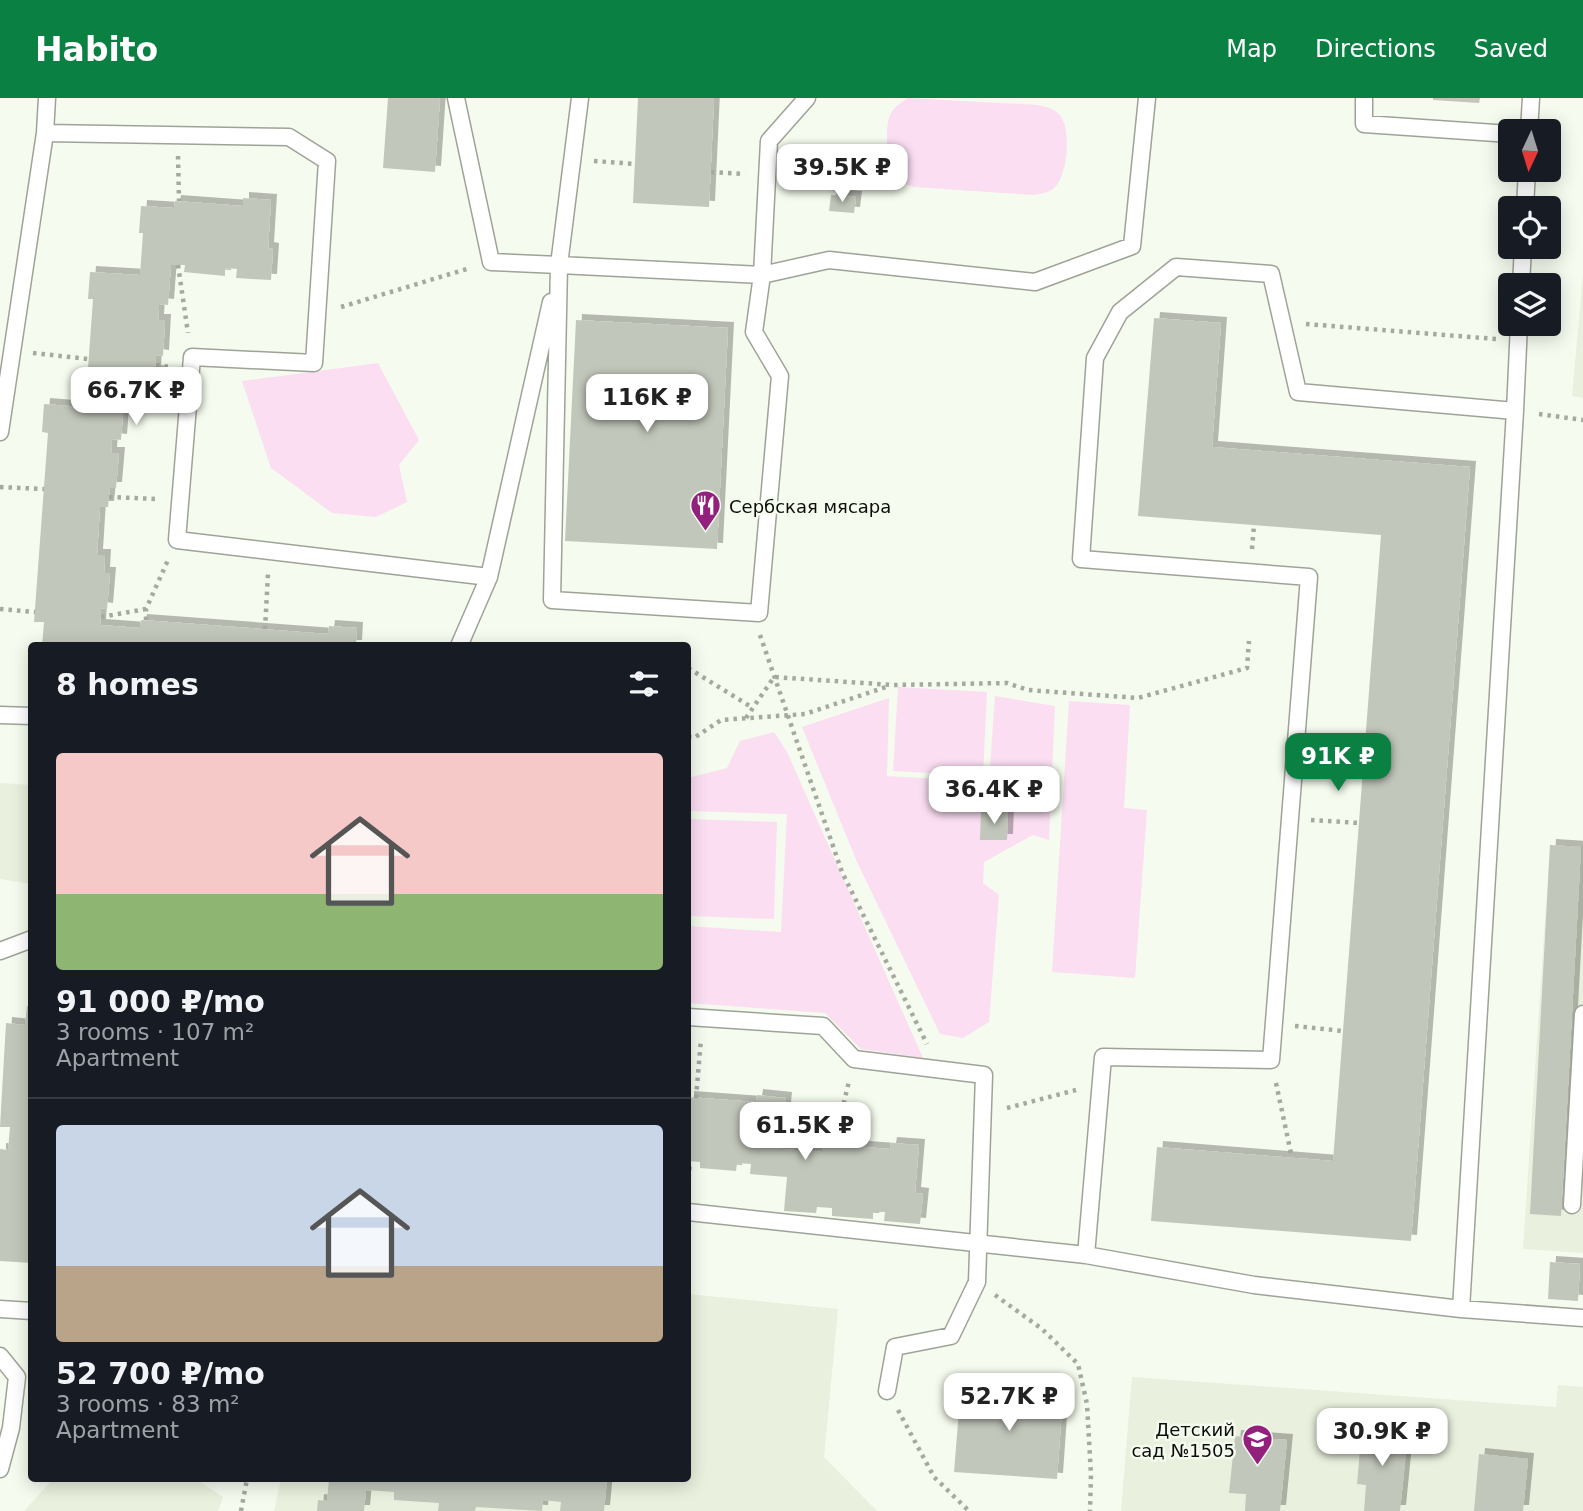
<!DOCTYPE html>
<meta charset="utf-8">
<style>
:root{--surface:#171b24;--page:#20242c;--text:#f1f3f6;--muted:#9ea1a6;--line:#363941;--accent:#0b8043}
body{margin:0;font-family:"DejaVu Sans",sans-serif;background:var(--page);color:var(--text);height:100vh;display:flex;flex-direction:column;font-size:26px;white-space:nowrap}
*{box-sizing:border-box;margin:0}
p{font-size:23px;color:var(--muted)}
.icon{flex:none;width:38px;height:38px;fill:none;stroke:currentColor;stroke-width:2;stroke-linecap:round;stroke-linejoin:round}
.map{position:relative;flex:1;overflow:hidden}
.details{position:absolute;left:28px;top:544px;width:663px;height:840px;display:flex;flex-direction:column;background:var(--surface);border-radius:7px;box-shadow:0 4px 18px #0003}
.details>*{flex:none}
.needle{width:46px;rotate:184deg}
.buttons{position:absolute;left:1498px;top:21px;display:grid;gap:14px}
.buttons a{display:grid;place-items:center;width:63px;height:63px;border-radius:7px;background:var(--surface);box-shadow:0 4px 18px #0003;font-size:35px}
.price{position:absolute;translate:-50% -60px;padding:0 16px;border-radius:14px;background:#fff;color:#222;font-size:23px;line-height:46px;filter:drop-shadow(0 2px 4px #0008)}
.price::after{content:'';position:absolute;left:50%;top:42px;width:21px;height:16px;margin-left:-10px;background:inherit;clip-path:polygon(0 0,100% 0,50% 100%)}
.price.active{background:var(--accent);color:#fff}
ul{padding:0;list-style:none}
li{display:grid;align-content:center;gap:14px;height:371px;padding:0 28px}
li+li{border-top:2px solid var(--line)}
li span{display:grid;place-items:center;height:217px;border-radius:7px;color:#555}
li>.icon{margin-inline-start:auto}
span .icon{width:126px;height:126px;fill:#fffc;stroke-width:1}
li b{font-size:30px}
h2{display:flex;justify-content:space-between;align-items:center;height:84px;padding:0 28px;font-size:30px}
header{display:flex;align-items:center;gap:42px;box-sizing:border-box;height:98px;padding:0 35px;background:var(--accent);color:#fff}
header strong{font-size:33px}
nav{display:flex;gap:38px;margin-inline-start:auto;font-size:24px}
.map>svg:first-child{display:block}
.built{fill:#e9f0dd}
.green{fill:#fbdef2}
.building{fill:#c2c7bb;filter:url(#shadow)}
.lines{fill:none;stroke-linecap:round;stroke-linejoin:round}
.service-casing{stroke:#9ea397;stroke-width:19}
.path{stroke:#a5a99f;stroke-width:4.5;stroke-dasharray:3.5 5;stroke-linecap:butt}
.service{stroke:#fff;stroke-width:16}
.labels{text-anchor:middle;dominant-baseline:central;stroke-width:5;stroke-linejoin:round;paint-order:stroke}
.poi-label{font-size:18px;fill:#0d0e0a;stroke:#f5fbee;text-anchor:start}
</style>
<header>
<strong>Habito</strong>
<nav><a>Map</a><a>Directions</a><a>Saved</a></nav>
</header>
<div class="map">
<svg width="1583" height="1413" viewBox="0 0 1583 1413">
<defs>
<filter id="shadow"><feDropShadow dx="6" dy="-6" stdDeviation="0" flood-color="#0004"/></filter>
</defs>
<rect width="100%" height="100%" fill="#f5fbee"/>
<path class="built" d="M 1583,176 L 1583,300 L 1572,298 Z
M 0,685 L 31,687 L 31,786 L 0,781 Z
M 1550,747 L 1583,748 L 1583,1155 L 1523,1151 Z
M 688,1196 L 838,1211 L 824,1359 L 877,1413 L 274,1413 L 281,1381 L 688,1381 Z
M 1132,1279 L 1556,1309 L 1558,1287 L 1583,1289 L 1583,1413 L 1121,1413 Z
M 53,1381 L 196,1381 L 223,1399 L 218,1413 L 24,1413 Z"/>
<path class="green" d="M 908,0 L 1038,7 C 1046,9 1053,10 1059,16 C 1072,29 1068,78 1054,90 C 1048,95 1040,96 1033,97 L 914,89 C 888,82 885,67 887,42 C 887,33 887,22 891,15 C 895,8 902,4 908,0 Z
M 378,265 L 419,342 L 399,367 L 407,404 L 376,419 L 332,415 L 271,370 L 242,283 Z
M 898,589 L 987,594 L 983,678 L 893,673 Z
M 995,598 L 1055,608 L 1049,742 L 1033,737 L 984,764 L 983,785 L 999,797 L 989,924 L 963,940 L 940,936 L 857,764 L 802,629 L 889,600 L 887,678 L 989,684 Z
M 1069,603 L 1130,607 L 1124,710 L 1147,712 L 1135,880 L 1052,874 Z
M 774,634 L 787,654 L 923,960 L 861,951 L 825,915 L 688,905 L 688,828 L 781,834 L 787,716 L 688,713 L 688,680 L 727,670 L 740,643 Z
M 688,721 L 777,724 L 774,821 L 688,818 Z"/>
<path class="building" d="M 388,0 L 440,0 L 435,74 L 383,70 Z
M 638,0 L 714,0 L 709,109 L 633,105 Z
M 1433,0 L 1480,0 L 1479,5 L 1433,2 Z
M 831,97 L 856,99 L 854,115 L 829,113 Z
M 243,100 L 271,102 L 268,150 L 273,151 L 271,182 L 236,180 L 237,171 L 225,170 L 225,178 L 184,174 L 185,167 L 171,167 L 168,207 L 159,206 L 158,222 L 165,222 L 163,258 L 156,257 L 155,273 L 160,274 L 157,304 L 124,302 L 121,342 L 112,341 L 111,355 L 119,355 L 116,390 L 110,390 L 108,409 L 100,409 L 97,457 L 105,457 L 104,475 L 110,475 L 107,511 L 101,510 L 100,527 L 140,530 L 141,522 L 328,536 L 329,528 L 357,530 L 356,548 L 42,548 L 44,524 L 34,524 L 48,335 L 42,334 L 44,306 L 93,310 L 96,271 L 88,270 L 93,201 L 88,201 L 90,174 L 140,177 L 143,135 L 139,135 L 141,108 L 174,110 L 175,103 L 243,108 Z
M 1154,220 L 1221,225 L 1212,349 L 1470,369 L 1411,1143 L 1151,1123 L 1157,1049 L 1333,1063 L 1381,437 L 1138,418 Z
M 576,222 L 728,230 L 717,451 L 565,443 Z
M 981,713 L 1008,713 L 1007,742 L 980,742 Z
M 1550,747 L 1581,749 L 1561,1118 L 1530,1116 Z
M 27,908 L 32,909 L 32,1165 L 0,1163 L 0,1051 L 8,1052 L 10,1029 L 0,1029 L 6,925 L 25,927 Z
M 757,997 L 786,1000 L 781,1051 L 822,1054 L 822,1046 L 890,1051 L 891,1045 L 919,1047 L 915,1095 L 923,1096 L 920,1126 L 884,1123 L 885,1114 L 873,1114 L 873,1121 L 832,1118 L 832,1110 L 817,1109 L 816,1115 L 784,1113 L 787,1079 L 750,1076 L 751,1066 L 737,1065 L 736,1073 L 700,1070 L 700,1064 L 688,1063 L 688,999 L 756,1004 Z
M 1550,1164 L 1580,1166 L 1578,1203 L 1548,1201 Z
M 961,1288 L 1063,1296 L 1057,1381 L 954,1374 Z
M 1362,1329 L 1408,1333 L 1400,1413 L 1364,1413 L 1366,1387 L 1357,1386 Z
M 1235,1338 L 1287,1342 L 1280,1413 L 1245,1413 L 1246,1396 L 1229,1395 Z
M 1479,1356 L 1528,1361 L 1523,1413 L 1474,1413 Z
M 329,1381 L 558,1383 L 558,1381 L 607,1381 L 604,1413 L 560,1413 L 561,1404 L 543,1402 L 542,1413 L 476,1409 L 475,1413 L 438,1413 L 439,1405 L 394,1402 L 394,1394 L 366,1392 L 364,1413 L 317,1413 L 318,1402 L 327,1403 Z"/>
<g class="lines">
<defs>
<path id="service" d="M 456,0 L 491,164 L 559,167
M 580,0 L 559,167 L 762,177 L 829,162 L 1035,184 L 1132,148 L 1147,0
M 1364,0 L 1364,26 L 1510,36
M 1529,33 L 1531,0
M 45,35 L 289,39 L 327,63 L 314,265 L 192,259 L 177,442 L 489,479
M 1525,110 L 1527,72
M 559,167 L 552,502 L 759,515 L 780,278 L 754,234 L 762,177 L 769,43 L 807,0
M 1521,187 L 1523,149
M 1515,313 L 1519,226
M 0,334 L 45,35 L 47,0
M 459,548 L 489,479 L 551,204
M 0,617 L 32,618
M 0,853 L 32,841
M 688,919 L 823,928 L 854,961 L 984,977 L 977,1184 L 951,1238 L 895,1249 L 887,1293
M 1572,1107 L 1583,916
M 688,1114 L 1086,1157
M 0,1211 L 32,1213
M 1461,1211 L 1515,313 L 1298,294 L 1271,176 L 1176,169 L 1120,214 L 1095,260 L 1081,461 L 1309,479 L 1271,962 L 1103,959 L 1086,1157 L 1254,1187 L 1461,1211 L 1583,1220
M 0,1258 L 17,1279 L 11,1330 L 0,1371"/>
</defs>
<use href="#service" class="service-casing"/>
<path class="path" d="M 178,58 L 179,103
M 594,63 L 635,66
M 711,74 L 745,76
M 178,167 L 188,235
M 341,209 L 470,170
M 1306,226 L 1496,241
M 33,255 L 88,261
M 156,267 L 169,269
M 1539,316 L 1583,322
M 0,389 L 44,391
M 109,399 L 157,401
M 1252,451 L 1254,427
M 0,511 L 35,514
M 101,519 L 146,511
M 146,522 L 146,511 L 168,462
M 265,531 L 268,476
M 760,537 L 842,774 L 927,946
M 688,570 L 753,610
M 746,620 L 774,579 L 893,587 L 1007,585 L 1028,592 L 1138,600 L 1247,570 L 1249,543
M 688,639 L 694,640 L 721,622 L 805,616 L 889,588
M 1311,722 L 1359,725
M 1295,928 L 1343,933
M 1276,985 L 1292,1060
M 696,1000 L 701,941
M 1007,1010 L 1076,992
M 834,1047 L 849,983
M 688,1089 L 690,1064
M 995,1197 L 1042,1231 L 1078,1266 L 1087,1306 L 1091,1377 L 1090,1413
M 898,1312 L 934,1379 L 969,1413
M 241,1413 L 247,1381"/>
<use href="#service" class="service"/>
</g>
<defs>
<symbol id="restaurant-pin" viewBox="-11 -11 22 30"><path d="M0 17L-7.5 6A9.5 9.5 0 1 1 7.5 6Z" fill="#94207e" stroke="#f5fbee"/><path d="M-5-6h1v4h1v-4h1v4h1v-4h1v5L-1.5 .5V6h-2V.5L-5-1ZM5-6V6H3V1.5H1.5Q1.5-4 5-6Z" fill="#fff"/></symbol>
<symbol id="school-pin" viewBox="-11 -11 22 30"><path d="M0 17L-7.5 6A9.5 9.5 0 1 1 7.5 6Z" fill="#94207e" stroke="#f5fbee"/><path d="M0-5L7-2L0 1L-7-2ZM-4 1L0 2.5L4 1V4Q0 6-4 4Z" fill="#fff"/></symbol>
</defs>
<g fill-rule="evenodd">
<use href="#restaurant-pin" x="688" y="390" width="35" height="47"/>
<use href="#school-pin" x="1240" y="1324" width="35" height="47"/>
</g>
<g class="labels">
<g class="poi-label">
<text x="729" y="408">Сербская мясара</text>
<text x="1235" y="1331" text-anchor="end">Детский<tspan x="1235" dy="21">сад №1505</tspan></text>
</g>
</g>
</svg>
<div class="buttons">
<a><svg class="needle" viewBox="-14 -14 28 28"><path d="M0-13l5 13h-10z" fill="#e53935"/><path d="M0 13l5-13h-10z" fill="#9ea1a6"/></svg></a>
<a><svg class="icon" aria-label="locate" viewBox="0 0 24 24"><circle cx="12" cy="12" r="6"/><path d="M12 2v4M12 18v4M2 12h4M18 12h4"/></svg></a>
<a><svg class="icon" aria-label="layers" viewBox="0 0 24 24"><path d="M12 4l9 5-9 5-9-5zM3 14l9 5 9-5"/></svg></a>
</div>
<b class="price" style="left:842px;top:106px">39.5K ₽</b>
<b class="price" style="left:136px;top:329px">66.7K ₽</b>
<b class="price" style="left:647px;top:336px">116K ₽</b>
<b class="price active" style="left:1338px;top:695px">91K ₽</b>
<b class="price" style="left:994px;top:728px">36.4K ₽</b>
<b class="price" style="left:805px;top:1064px">61.5K ₽</b>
<b class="price" style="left:1009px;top:1335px">52.7K ₽</b>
<b class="price" style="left:1382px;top:1370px">30.9K ₽</b>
<section class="details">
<h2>8 homes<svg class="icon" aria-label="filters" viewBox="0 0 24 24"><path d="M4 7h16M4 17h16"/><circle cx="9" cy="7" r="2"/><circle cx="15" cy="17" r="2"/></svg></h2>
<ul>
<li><span style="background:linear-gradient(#f6c9c9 65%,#8fb573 0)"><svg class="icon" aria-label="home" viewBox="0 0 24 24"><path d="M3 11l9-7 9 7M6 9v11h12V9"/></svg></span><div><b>91 000 ₽/mo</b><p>3 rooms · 107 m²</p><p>Apartment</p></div></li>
<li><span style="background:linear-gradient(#c9d6e8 65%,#b9a48a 0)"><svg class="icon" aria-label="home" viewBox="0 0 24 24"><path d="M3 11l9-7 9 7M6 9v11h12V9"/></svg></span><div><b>52 700 ₽/mo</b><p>3 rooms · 83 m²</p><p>Apartment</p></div></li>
</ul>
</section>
</div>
